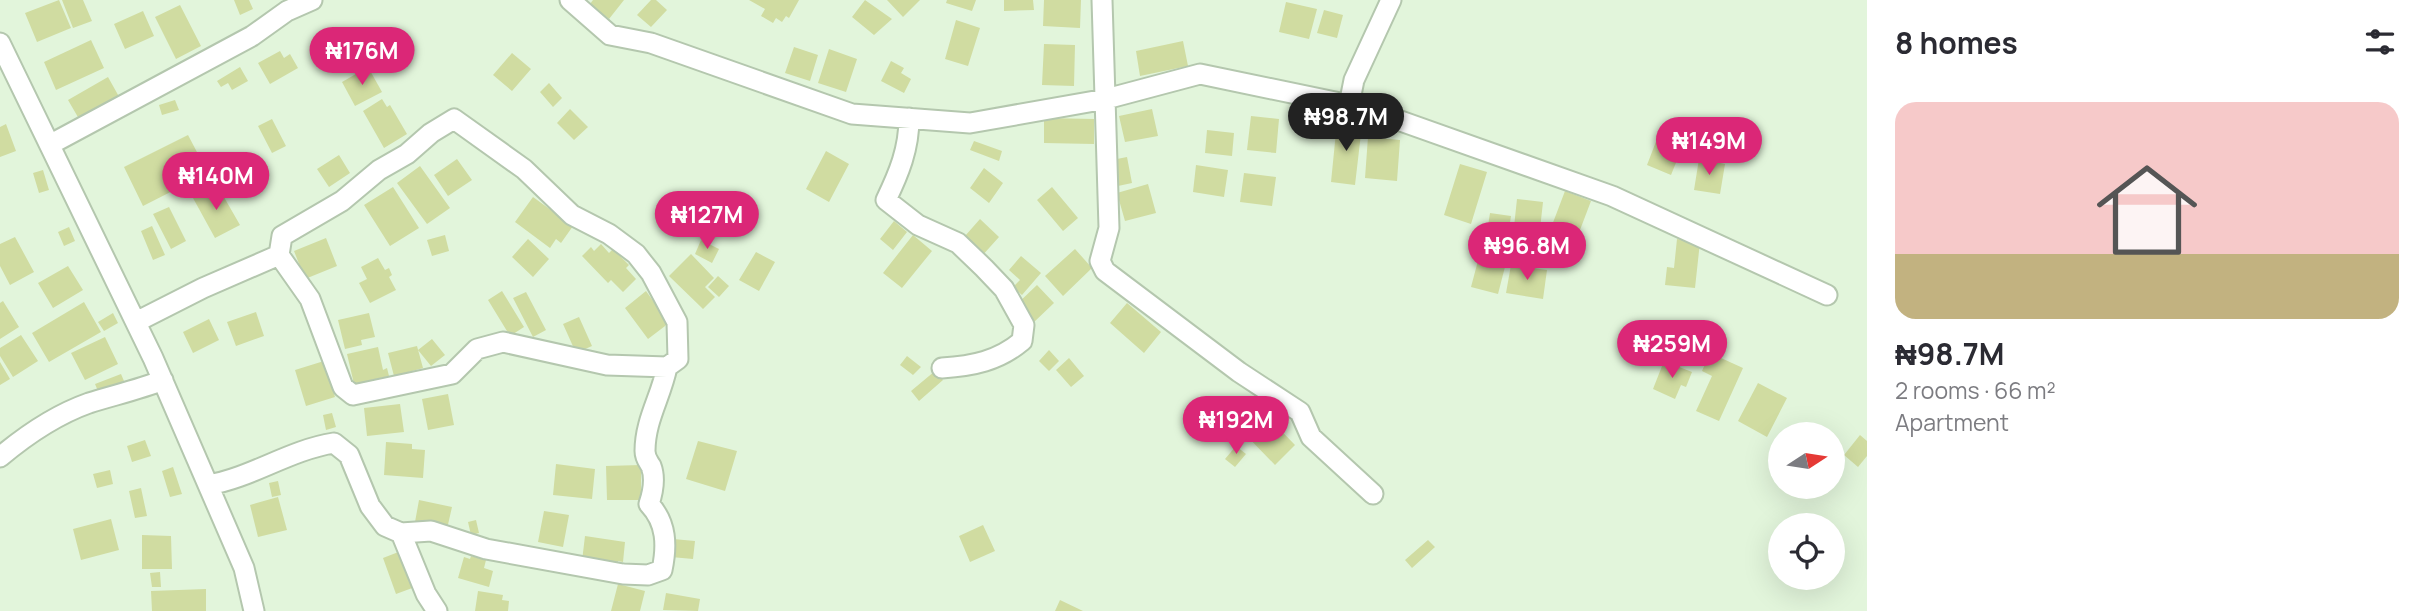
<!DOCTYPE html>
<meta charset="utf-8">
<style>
:root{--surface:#fff;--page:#f7f7f7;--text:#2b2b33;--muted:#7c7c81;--accent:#db2777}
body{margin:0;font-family:Manrope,sans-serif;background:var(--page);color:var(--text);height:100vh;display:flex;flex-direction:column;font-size:26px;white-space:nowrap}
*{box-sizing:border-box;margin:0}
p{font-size:23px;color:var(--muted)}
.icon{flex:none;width:38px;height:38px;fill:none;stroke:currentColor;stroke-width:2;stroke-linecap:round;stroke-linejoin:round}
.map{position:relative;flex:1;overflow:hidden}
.side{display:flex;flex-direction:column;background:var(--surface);width:560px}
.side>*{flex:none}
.needle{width:46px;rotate:78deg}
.buttons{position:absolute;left:1768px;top:422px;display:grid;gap:14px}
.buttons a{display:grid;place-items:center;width:77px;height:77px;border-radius:50%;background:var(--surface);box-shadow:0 7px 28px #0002;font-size:35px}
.price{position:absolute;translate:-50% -60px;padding:0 16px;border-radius:24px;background:var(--accent);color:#fff;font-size:23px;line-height:46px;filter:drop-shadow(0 2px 4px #0008)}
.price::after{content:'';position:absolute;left:50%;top:42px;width:21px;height:16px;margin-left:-10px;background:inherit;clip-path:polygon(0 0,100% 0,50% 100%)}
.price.active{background:#222;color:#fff}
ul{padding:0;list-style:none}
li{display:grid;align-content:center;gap:14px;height:371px;padding:0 28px}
li span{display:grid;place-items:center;height:217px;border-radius:21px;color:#555}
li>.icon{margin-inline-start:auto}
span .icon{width:126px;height:126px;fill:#fffc;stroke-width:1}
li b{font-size:30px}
h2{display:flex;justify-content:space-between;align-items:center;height:84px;padding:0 28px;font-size:30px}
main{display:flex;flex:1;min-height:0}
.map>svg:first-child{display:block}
.building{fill:#d0dca1}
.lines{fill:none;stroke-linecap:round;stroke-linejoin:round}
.street-casing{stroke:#b4c7ae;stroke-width:23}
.street{stroke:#fff;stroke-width:19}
</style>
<main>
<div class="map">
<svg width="1867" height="611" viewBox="0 0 1867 611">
<rect width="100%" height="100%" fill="#e2f5db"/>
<path class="building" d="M 59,0 L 71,28 L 37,42 L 25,13 Z
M 62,0 L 83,0 L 92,21 L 73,28 Z
M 234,0 L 249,0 L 253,9 L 240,15 Z
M 593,0 L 624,0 L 609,19 L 590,4 Z
M 651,0 L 656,0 L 667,10 L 651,27 L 637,15 Z
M 749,0 L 799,0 L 789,18 L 786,16 L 782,22 L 776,18 L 773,23 L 761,16 L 765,9 Z
M 865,0 L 892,19 L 874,35 L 852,17 Z
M 887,0 L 920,0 L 903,17 Z
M 947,0 L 976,0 L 972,11 L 946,3 Z
M 1004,0 L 1033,0 L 1034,10 L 1004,11 Z
M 1044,0 L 1081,0 L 1080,28 L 1043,26 Z
M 1286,2 L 1317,9 L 1309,39 L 1279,32 Z
M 180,5 L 201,46 L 176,59 L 155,17 Z
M 1324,10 L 1343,15 L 1337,38 L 1317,33 Z
M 143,11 L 154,36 L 125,49 L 114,24 Z
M 956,20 L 980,28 L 968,66 L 945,59 Z
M 91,40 L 104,68 L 56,90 L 44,62 Z
M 1183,41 L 1188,66 L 1140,76 L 1136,51 Z
M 1044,44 L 1075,45 L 1074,86 L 1042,85 Z
M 794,47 L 818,55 L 810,81 L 785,73 Z
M 829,49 L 857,59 L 846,92 L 818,83 Z
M 280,51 L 284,58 L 290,54 L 298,68 L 270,84 L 258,63 Z
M 512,53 L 531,69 L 512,91 L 493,75 Z
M 891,61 L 904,68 L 901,73 L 911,79 L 904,93 L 881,81 Z
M 240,67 L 248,81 L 232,90 L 228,83 L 221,87 L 217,81 Z
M 368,67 L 382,92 L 355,106 L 342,82 Z
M 108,77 L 122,102 L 82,124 L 68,100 Z
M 549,83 L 562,98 L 553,107 L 540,92 Z
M 382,99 L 387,107 L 390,105 L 407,134 L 384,148 L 363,111 Z
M 175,100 L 179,110 L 162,115 L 159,105 Z
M 1301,107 L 1323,108 L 1321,136 L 1299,134 Z
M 570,109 L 588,127 L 574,140 L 557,123 Z
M 1152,109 L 1158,136 L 1125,142 L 1119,116 Z
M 1251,116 L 1279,119 L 1276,153 L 1247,150 Z
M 1044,118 L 1094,119 L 1094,144 L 1044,143 Z
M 272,119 L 286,146 L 272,153 L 258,126 Z
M 1337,122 L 1362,125 L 1355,185 L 1331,182 Z
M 6,124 L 16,151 L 0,157 L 0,127 Z
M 1207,130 L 1234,133 L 1232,156 L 1205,153 Z
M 188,135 L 208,173 L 143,206 L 124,167 Z
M 1368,137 L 1400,140 L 1397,181 L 1365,178 Z
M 1657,139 L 1674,147 L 1677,140 L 1684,143 L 1671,175 L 1647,165 Z
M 974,141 L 1002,151 L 999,161 L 970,150 Z
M 826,151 L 849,164 L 829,202 L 806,189 Z
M 339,155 L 350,173 L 329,187 L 317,169 Z
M 1127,157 L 1132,183 L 1118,186 L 1112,160 Z
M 457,159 L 472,180 L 448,196 L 434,175 Z
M 1699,159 L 1725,164 L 1720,194 L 1694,190 Z
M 1460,164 L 1487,172 L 1471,224 L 1444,215 Z
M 1196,165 L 1228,170 L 1224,197 L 1193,192 Z
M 420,166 L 450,208 L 427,224 L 397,183 Z
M 984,168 L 1003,183 L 989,203 L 970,188 Z
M 43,170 L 49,190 L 39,193 L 33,173 Z
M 1244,173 L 1276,177 L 1272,206 L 1240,202 Z
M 1148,184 L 1156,213 L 1125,221 L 1117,193 Z
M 217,185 L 240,225 L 215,238 L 193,198 Z
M 393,187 L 419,228 L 390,246 L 364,205 Z
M 1052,187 L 1078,218 L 1063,231 L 1037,200 Z
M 1565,191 L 1591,201 L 1572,251 L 1546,241 Z
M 533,197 L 573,226 L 561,243 L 556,239 L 550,248 L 515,222 Z
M 1517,199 L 1543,202 L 1539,238 L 1513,236 Z
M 169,207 L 186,241 L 171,249 L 153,214 Z
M 1490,213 L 1511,216 L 1505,254 L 1484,251 Z
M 980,219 L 999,237 L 981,257 L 973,250 L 977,247 L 965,236 Z
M 894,221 L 907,232 L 893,250 L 880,239 Z
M 152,226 L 165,255 L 153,260 L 141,231 Z
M 69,227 L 75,241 L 64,246 L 58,232 Z
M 445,235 L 449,251 L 432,256 L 427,240 Z
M 913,235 L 932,251 L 902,288 L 883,273 Z
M 15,237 L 34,272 L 10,285 L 0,266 L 0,244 Z
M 326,238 L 337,266 L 305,279 L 294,251 Z
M 528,239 L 549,259 L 533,277 L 512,257 Z
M 1677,239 L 1700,242 L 1695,288 L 1665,285 L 1667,267 L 1674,268 Z
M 701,240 L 719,249 L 712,263 L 695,254 Z
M 601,244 L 609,253 L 613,249 L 629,265 L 626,268 L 636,279 L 623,292 L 611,280 L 608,283 L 582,256 L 591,247 L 594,251 Z
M 1075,249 L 1092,268 L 1063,296 L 1045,276 Z
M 756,252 L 775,262 L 759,291 L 739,280 Z
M 691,254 L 714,278 L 705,287 L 715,297 L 703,309 L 669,276 Z
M 1021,256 L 1041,273 L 1022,295 L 1013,287 L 1020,280 L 1009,270 Z
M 1479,257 L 1506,263 L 1498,294 L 1471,287 Z
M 378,258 L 385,270 L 389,268 L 392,275 L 389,277 L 396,290 L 370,303 L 359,283 L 367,279 L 361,267 Z
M 1511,265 L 1547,270 L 1543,299 L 1506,293 Z
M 68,266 L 83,290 L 53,308 L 38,283 Z
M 718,276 L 729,286 L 719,297 L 708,287 Z
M 1037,285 L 1054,303 L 1033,323 L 1016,305 Z
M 502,291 L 524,327 L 510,336 L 488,300 Z
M 646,291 L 669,323 L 648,339 L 625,308 Z
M 526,292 L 546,330 L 533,337 L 513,298 Z
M 3,301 L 19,327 L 0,339 L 0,303 Z
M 84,302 L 101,332 L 49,362 L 32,333 Z
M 1127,303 L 1161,332 L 1144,353 L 1110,323 Z
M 256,312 L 264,336 L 236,346 L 227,322 Z
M 113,313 L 118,323 L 104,331 L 98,322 Z
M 369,313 L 375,337 L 361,340 L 362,345 L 345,349 L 338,320 Z
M 579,317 L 592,346 L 576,353 L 563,324 Z
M 209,319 L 219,340 L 193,353 L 183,332 Z
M 1660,324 L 1696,338 L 1686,365 L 1650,351 Z
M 21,335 L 38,361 L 13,377 L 0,356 L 0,348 Z
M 105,337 L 118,364 L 85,380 L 71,353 Z
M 432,339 L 445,355 L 431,366 L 418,350 Z
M 417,346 L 423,368 L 394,376 L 388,353 Z
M 378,347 L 383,370 L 387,368 L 389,376 L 354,384 L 347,354 Z
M 1049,350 L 1059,361 L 1049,371 L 1039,361 Z
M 1710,353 L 1743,368 L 1719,421 L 1696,411 L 1712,376 L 1702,371 Z
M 907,356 L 921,367 L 913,375 L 900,365 Z
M 1069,358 L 1084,376 L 1071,387 L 1056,370 Z
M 324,361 L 335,397 L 306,406 L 295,370 Z
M 1664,361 L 1692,372 L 1686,387 L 1681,385 L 1675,399 L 1653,389 Z
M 0,362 L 10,379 L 0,385 Z
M 935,371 L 943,380 L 919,401 L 911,391 Z
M 121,374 L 124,381 L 98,391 L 95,384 Z
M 1758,383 L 1787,398 L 1767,437 L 1738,421 Z
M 448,394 L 454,425 L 428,430 L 422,399 Z
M 400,404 L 404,432 L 367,436 L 364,408 Z
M 1261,410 L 1295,445 L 1275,465 L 1241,430 Z
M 332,413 L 336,427 L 326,430 L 323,415 Z
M 1860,435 L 1867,441 L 1867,456 L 1858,467 L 1844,455 Z
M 145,440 L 151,456 L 132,462 L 127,446 Z
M 698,441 L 737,451 L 725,491 L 686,479 Z
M 386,442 L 412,444 L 412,449 L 425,450 L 423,478 L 384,475 Z
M 1236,446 L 1246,454 L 1235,467 L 1225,459 Z
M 1832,457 L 1844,466 L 1832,483 Z
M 556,464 L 595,469 L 592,499 L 553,495 Z
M 641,465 L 641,500 L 607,500 L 606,466 Z
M 173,467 L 182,494 L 170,497 L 162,471 Z
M 110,470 L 113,484 L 97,488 L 93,474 Z
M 278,481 L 281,495 L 272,497 L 269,483 Z
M 141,488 L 147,516 L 135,518 L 129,491 Z
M 278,497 L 287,530 L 258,537 L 250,505 Z
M 419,500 L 452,507 L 447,529 L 415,522 Z
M 544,511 L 569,515 L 563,547 L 538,542 Z
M 111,519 L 119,550 L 81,560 L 73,529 Z
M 476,520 L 479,533 L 471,535 L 468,522 Z
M 983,525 L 995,551 L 970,562 L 959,536 Z
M 142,535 L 171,536 L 172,569 L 142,569 Z
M 585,536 L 625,542 L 623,562 L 618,561 L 617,566 L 582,561 Z
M 673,539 L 695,541 L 693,559 L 671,557 Z
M 1428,540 L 1435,547 L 1412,568 L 1405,560 Z
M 401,551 L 415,587 L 396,594 L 383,558 Z
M 471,556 L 486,560 L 484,568 L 493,571 L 489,587 L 458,578 L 464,557 L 470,559 Z
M 160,572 L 161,587 L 152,587 L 150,573 Z
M 618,584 L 645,591 L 640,611 L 611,611 Z
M 206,589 L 206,611 L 152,611 L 151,591 Z
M 478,591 L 503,595 L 502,600 L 509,601 L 508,611 L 475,611 Z
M 666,593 L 700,599 L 698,611 L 663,610 Z
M 1060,600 L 1083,611 L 1055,611 Z"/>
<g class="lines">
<defs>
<path id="street" d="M 570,0 L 610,35 L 651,43 L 852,114 L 970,123 L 1106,99 L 1200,74 L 1364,108 L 1612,196 L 1827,295
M 1102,0 L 1109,228 L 1100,261 L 1105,271 L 1239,372 L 1300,412 L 1311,437 L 1373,494
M 0,43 L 153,358 L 244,568 L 254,611
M 1349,105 L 1354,80 L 1391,0
M 909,118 C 909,149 899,173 886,200 L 918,225 L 958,243 L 984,268 L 1004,289 L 1024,325 L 1022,341 C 998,361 973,366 942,368
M 51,144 L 252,36 L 287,11 L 312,0
M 136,322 L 203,288 L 279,255
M 0,457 C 25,436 58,414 89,403 C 114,395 138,390 163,380
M 208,485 C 251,478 289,450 334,443 L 349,455 L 370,506 L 385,526 L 401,533 L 431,531 L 486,549 L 623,574 L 648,575 L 662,570 C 667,546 667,523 649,504 C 653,492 656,479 651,466 C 648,461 645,458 645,451 C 645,420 661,397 667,367 L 607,365 L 503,342 L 477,349 L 452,374 L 353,395 L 343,387 L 310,299 L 279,255 L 282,236 L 342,201 L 379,170 L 407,154 L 431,133 L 454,119 L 524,169 L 572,215 L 609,234 L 636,254 L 651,273 L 677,322 L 678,359 L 667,367
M 401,533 L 426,594 L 437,611"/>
</defs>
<use href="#street" class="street-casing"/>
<use href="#street" class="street"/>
</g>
</svg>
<div class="buttons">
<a><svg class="needle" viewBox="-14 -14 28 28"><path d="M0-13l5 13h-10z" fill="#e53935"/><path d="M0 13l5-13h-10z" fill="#7c7c81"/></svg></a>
<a><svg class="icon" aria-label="locate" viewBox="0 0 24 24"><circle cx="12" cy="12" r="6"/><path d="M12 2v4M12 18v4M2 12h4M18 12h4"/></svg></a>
</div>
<b class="price" style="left:362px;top:87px">₦176M</b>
<b class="price active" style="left:1346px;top:153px">₦98.7M</b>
<b class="price" style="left:1709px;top:177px">₦149M</b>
<b class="price" style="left:216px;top:212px">₦140M</b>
<b class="price" style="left:707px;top:251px">₦127M</b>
<b class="price" style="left:1527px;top:282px">₦96.8M</b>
<b class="price" style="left:1672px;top:380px">₦259M</b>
<b class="price" style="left:1236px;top:456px">₦192M</b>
</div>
<section class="side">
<h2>8 homes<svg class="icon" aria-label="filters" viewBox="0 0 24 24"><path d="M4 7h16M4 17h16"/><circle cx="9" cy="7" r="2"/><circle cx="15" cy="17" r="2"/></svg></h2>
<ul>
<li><span style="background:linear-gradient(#f6c9c9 70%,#c2b280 0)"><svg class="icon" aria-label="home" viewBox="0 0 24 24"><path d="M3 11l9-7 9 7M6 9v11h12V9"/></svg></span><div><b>₦98.7M</b><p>2 rooms · 66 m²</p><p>Apartment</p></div></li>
</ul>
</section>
</main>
